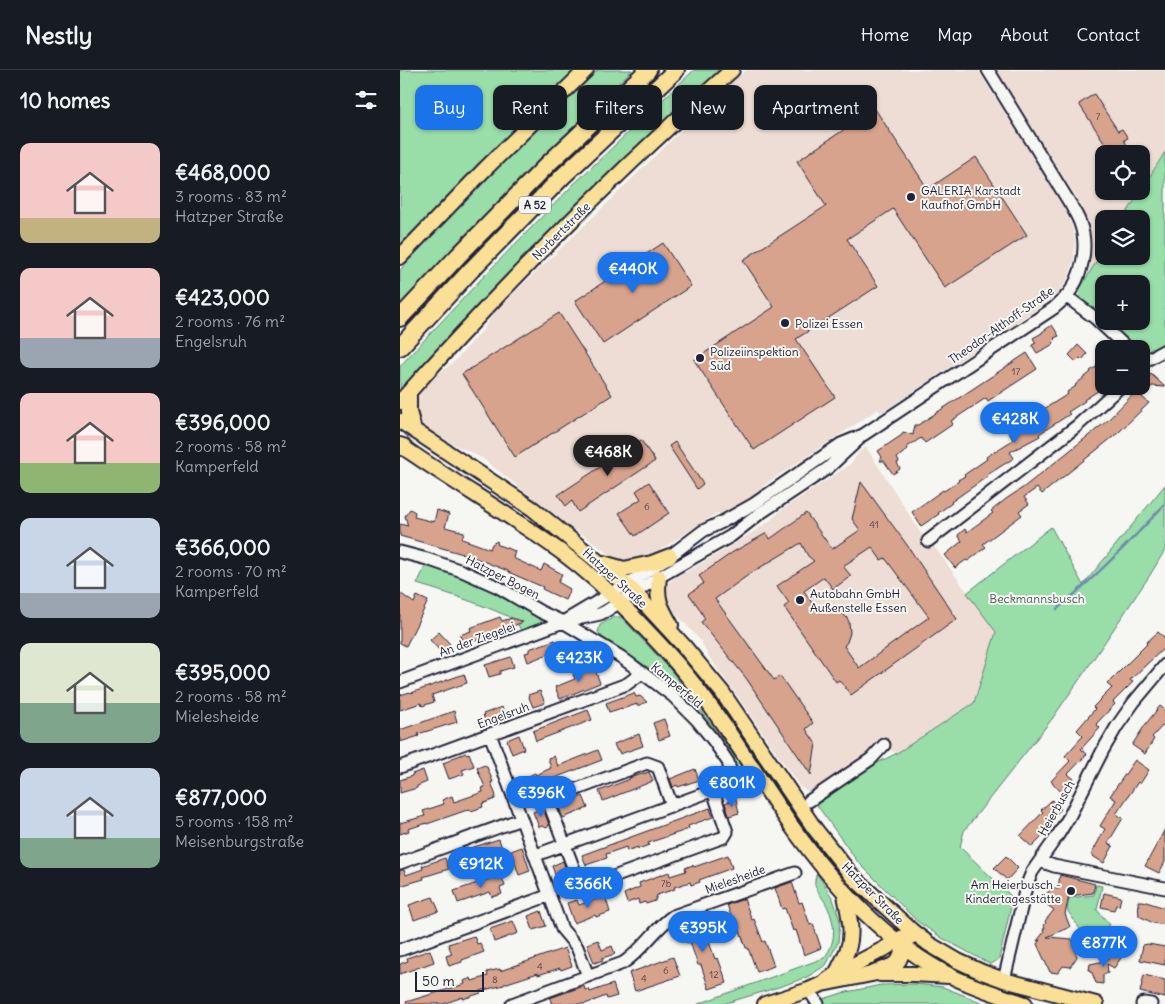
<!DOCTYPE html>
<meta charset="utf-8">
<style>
:root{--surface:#171b24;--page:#242831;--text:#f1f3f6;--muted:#9ea1a6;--line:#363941;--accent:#1a73e8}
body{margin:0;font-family:Delius,sans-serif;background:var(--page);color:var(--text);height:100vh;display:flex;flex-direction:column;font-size:19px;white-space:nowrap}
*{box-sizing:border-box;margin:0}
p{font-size:16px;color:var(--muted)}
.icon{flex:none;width:28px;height:28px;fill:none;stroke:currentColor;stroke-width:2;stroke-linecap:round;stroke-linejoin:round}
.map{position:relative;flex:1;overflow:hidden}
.details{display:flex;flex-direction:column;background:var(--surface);width:400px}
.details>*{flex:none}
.hud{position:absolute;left:15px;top:15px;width:475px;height:45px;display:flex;gap:10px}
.controls{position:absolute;left:695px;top:75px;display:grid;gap:10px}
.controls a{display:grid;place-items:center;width:55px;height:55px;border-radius:10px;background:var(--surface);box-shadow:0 1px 4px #0004;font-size:25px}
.scale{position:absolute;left:15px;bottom:12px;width:69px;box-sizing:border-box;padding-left:5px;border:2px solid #22223b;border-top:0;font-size:14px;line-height:18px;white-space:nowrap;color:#22223b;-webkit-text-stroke:4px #f6f6f2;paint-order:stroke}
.price{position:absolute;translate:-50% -42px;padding:0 11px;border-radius:18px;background:var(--accent);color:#fff;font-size:16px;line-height:32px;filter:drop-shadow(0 1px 2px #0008)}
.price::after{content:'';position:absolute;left:50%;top:30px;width:15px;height:11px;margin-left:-8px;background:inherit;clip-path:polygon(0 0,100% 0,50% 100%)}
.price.selected{background:#222;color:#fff}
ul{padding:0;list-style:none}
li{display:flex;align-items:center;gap:15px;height:125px;padding:0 20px}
li span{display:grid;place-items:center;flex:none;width:140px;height:100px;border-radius:10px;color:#555}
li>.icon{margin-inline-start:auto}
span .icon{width:60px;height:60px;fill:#fffc;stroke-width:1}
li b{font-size:21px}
h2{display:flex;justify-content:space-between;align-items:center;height:60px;padding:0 20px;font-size:21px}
.chip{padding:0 18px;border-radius:10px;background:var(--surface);box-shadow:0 1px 4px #0004;font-size:18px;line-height:45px}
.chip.selected{background:var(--accent);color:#fff}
header{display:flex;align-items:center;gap:30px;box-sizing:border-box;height:70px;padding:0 25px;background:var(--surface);border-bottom:1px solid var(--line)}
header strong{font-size:24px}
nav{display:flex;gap:28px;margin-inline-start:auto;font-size:18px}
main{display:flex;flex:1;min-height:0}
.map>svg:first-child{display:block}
.built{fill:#edddd4}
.green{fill:#99dda9;stroke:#5e8072;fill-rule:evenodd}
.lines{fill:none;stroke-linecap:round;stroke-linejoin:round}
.stream{stroke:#6b8aae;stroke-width:2.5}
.building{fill:#d8a38d;stroke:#22223b;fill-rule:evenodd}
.minor-casing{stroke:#22223b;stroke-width:15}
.major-casing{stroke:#22223b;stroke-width:18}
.highway-casing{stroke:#22223b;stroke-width:20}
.minor{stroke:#f6f6f2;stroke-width:11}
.major{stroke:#fadf96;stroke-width:14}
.highway{stroke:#fadf96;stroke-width:16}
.poi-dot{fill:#22223b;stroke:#f6f6f2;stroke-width:2}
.labels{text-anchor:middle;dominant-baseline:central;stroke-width:4;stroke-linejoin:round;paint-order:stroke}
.number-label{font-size:10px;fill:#504250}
.shield{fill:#f6f6f2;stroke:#626272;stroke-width:1}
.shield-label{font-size:11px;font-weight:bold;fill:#22223b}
.poi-label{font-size:12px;fill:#22223b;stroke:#f6f6f2;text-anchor:start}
.street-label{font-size:12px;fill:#22223b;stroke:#f6f6f2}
.park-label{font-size:12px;fill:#465a5c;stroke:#f6f6f2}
</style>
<header>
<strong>Nestly</strong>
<nav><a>Home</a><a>Map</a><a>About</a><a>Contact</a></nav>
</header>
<main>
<section class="details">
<h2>10 homes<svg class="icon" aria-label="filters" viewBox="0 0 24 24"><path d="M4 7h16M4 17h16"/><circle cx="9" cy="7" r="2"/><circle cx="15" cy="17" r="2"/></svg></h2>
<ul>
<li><span style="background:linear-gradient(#f6c9c9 75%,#c2b280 0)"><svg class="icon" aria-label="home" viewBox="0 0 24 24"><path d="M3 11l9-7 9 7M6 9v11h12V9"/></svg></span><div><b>€468,000</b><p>3 rooms · 83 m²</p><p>Hatzper Straße</p></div></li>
<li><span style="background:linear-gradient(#f6c9c9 70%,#9aa5b1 0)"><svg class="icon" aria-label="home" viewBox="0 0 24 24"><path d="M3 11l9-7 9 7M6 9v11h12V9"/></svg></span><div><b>€423,000</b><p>2 rooms · 76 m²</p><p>Engelsruh</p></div></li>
<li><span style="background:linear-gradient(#f6c9c9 70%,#8fb573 0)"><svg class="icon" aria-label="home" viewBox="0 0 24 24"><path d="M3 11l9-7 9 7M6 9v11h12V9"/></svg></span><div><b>€396,000</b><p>2 rooms · 58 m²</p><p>Kamperfeld</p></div></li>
<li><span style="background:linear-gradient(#c9d6e8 75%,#9aa5b1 0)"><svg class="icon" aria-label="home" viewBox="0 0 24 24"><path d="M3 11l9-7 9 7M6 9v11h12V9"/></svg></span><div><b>€366,000</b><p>2 rooms · 70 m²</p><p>Kamperfeld</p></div></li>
<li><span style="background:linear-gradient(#dfe7d0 60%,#7fa58c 0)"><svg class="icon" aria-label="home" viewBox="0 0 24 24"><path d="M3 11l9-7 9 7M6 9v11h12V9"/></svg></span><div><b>€395,000</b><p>2 rooms · 58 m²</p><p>Mielesheide</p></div></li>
<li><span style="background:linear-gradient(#c9d6e8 70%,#7fa58c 0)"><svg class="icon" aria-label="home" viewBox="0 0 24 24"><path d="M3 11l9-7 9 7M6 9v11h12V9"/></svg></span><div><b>€877,000</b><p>5 rooms · 158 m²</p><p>Meisenburgstraße</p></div></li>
</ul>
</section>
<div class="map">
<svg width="765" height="934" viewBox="0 0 765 934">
<rect width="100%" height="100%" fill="#f6f6f2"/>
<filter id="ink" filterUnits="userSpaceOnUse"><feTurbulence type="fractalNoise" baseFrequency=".02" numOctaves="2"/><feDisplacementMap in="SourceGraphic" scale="10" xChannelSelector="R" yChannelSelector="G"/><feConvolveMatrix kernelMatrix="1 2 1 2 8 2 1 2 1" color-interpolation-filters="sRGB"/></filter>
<g filter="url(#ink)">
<path class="built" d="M 346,0 L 578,0 L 664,138 L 672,156 L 675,169 L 674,188 L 669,206 L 663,217 L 653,228 L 484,341 L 480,342 L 478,339 L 364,415 L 357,426 L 323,445 L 317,443 L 250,486 L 228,492 L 218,491 L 185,466 L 173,459 L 82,388 L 51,373 L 25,357 L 19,349 L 16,340 L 16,334 L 20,324 L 34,307 L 54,292 L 83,260 L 96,240 L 180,160 L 317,25 Z
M 597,0 L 765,0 L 765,82 L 741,119 L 741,84 L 704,84 L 704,121 L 740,121 L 723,149 L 704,149 L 704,179 L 688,205 L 691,187 L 692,172 L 689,158 L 681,135 Z
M 466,377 L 528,474 L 531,472 L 596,562 L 574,633 L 497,683 L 478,676 L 409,722 L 400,717 L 338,627 L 309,587 L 301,571 L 269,536 L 264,527 L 264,521 L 267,514 L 276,506 L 288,501 L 333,475 L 371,450 L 380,441 L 451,394 L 459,382 Z"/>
<path class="green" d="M 0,0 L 176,0 L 137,41 L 70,105 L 0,177 Z
M 198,0 L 232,0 L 118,110 L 0,234 L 0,200 L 33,163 L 140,54 Z
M 294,0 L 322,0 L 185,128 L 0,324 L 0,296 L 84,206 L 174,114 Z
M 765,82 L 765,275 L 749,284 L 741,282 L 741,279 L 733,279 L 681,235 L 679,220 L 704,179 L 704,186 L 741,186 L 741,149 L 723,149 ZM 704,214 L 741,214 L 741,251 L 704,251 Z
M 765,415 L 765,480 L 750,505 L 686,600 L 652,649 L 564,761 L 560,777 L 613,828 L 599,889 L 590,894 L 542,868 L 517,851 L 457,791 L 417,735 L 458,703 L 497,683 L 574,633 L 596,562 L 567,523 L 651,457 L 683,515 Z
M 28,495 L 49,501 L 97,522 L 140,546 L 142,550 L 140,554 L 121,561 L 116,550 C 84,535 51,524 17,514 L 25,497 Z
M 214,547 L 221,547 L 270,599 L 337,689 L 355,718 L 338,716 L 334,710 L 335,695 L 318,667 L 290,633 L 249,598 L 203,568 L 198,562 L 200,555 Z
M 417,803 L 433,829 L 440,851 L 438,873 L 426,895 L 407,907 L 382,916 L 323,934 L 298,934 L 424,888 C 438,871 435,850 425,832 C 422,827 416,820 415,815 C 414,812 416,806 417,803 Z
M 696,815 L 702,816 L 697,840 L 710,855 L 698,865 L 682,862 L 667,840 L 669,828 L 694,825 Z
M 515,914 L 543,917 L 586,934 L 408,934 L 442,923 L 481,915 Z"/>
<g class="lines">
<path class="stream" d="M 657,539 C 696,507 731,471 765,434"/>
</g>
<path class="building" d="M 694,24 L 718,61 L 722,59 L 728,68 L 724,70 L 732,84 L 712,84 L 679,34 Z
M 475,39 L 528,119 L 576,87 L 627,165 L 545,218 L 493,139 L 447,169 L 478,216 L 396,269 L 435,327 L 354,380 L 294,290 L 374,237 L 343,190 L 426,136 L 397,91 Z
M 263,173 L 291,216 L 203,274 L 175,231 Z
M 159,243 L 212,325 L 115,387 L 62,304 Z
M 652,255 L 659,266 L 654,268 L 655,269 L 653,271 L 654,273 L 650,276 L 637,283 L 632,275 L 636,273 L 633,268 L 642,263 L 642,262 Z
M 678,275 L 687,284 L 682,290 L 680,288 L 676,292 L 669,285 Z
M 627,283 L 637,299 L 588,331 L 586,328 L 551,351 L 553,354 L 525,373 L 521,368 L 507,377 L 508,379 L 497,388 L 499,392 L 497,393 L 500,399 L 493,404 L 484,391 L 480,391 L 482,387 L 478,381 L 502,365 L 503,362 L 513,365 L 515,355 L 518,355 Z
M 704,292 L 704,317 L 684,330 L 685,331 L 668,342 L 670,344 L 639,364 L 640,366 L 610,382 L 614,388 L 587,405 L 588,406 L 551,432 L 552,433 L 538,443 L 539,444 L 521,456 L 512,442 L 543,420 L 544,421 L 559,411 L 558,410 L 565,406 L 564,405 L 587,389 L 586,387 L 613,370 L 609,362 L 638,347 L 636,344 L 668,324 L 667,322 L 676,316 L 675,315 L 691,302 L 690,301 Z
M 751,304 L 765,317 L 752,316 L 742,327 L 749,333 L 719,362 L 642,424 L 637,418 L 624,427 L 629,434 L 619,441 L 622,445 L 583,474 L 586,477 L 568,491 L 566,490 L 555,498 L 545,485 L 562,471 L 558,465 L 565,459 L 567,462 L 593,443 L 591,441 L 606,429 L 624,417 L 707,351 L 740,317 Z
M 241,370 L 255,391 L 178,442 L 172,431 L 166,436 L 158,425 Z
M 275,372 L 303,414 L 297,419 L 269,376 Z
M 249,412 L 269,443 L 235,466 L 219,443 L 241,429 L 236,421 Z
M 461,412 L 507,475 L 557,549 L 451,625 L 439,610 L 436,612 L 384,537 L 389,533 L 377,516 L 414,491 L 408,486 L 401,473 L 351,503 L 315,529 L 374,610 L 380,606 L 413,653 L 406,659 L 416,674 L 411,705 L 346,608 L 301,552 L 305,549 L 299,538 L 289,524 L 304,513 L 299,506 L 333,482 L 367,463 L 370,469 L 406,443 L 432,479 L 460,460 L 452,449 ZM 472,477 L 481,490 L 485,488 L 529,547 L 459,598 L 444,576 L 447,572 L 450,563 L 449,552 L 447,548 L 441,542 L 432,537 L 422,537 L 416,539 L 404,521 L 424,507 L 433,519 L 451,506 L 443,496 Z
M 10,439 L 15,442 L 14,447 L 34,452 L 37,440 L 49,444 L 45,457 L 64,462 L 62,469 L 90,479 L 92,474 L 97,471 L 98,475 L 115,481 L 113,488 L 141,501 L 144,494 L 162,504 L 158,512 L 170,519 L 165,530 L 142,519 L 143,517 L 108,502 L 108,501 L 70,486 L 0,466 L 0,454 L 8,456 L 5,446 Z
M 0,523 L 14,533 L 17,526 L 28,531 L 6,576 L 0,573 Z
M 100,547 L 102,551 L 112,548 L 123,552 L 75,571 L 74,569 L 63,574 L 60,565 L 71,561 L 70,558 Z
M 39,562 L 50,574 L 41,582 L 30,570 Z
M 758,562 L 765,568 L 765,577 L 730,610 L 733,612 L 713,632 L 715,634 L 696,654 L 700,658 L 681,679 L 687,684 L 668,704 L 674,709 L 662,723 L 651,711 L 670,691 L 665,686 L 683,666 L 677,660 L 695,639 L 693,637 L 712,618 L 707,614 L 747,574 L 746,573 Z
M 155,570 L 159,580 L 159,583 L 157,584 L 161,594 L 153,597 L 148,584 L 128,592 L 125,583 L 129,582 L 129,579 Z
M 111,587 L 114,597 L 100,601 L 100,604 L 89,607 L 85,595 Z
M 194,597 L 200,613 L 160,629 L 155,617 L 175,609 L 173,604 Z
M 64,604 L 67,613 L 32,625 L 34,632 L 22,636 L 21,633 L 0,640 L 0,625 L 10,622 L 11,623 Z
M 140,621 L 145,633 L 133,637 L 128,625 Z
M 234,623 L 236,627 L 240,626 L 247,632 L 237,636 L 237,634 L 222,639 L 222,638 L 209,642 L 206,633 Z
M 760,636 L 765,640 L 765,653 L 752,667 L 754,669 L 745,684 L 732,675 L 745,655 Z
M 102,637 L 106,648 L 86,655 L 83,644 Z
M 188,640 L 192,650 L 136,671 L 133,661 Z
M 54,641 L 57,652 L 18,664 L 19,666 L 0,672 L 0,660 Z
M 264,649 L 270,666 L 259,670 L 253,653 Z
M 239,664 L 243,676 L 220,684 L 219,681 L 217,681 L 214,674 Z
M 119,665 L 124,679 L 112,684 L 107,670 Z
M 198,680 L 202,690 L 128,718 L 124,708 L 135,703 L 136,705 L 151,698 L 148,688 L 154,686 L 158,696 Z
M 66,683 L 66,684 L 69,683 L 74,696 L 62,700 L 64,704 L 49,709 L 43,693 L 51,690 L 50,689 Z
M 735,690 L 749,700 L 740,714 L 738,712 L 716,744 L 723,748 L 708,773 L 713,776 L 704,793 L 691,785 L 705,759 L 700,756 L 716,730 L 710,726 Z
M 85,695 L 86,697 L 87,697 L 93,712 L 91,712 L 96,726 L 95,727 L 95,729 L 82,734 L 83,737 L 71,741 L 70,739 L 27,754 L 27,753 L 8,759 L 9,761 L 0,764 L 0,753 L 25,746 L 23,741 L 44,734 L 42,730 L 52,726 L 54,732 L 83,722 L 82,718 L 85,717 L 77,698 Z
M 295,699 L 299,710 L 278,717 L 277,715 L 273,717 L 270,709 Z
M 23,700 L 27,712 L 17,716 L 17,718 L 0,723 L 0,710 L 12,706 L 12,704 Z
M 249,702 L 253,711 L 203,731 L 199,721 L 220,713 L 230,709 L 229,708 Z
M 183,726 L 188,738 L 163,748 L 158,735 Z
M 336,729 L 339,743 L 329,746 L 325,733 Z
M 652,730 L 661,739 L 643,758 L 647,762 L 632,777 L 620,766 L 643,742 L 641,740 Z
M 143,738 L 149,755 L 147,758 L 142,756 L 139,757 L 133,742 Z
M 310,738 L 313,747 L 288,756 L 289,759 L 248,773 L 249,775 L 238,779 L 238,777 L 227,781 L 226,777 L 206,784 L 207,788 L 186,795 L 182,785 Z
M 765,759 L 765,792 L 759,803 L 745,796 Z
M 99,769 L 102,778 L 89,782 L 89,784 L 61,793 L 58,782 Z
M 122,777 L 130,801 L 119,805 L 111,781 Z
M 328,785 L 332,798 L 299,810 L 300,812 L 291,815 L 290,812 L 274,817 L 275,819 L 257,825 L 255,831 L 246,834 L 245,832 L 239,834 L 238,829 L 227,833 L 224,824 L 240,817 L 239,813 L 269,802 L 270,806 L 286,801 L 285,798 L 293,795 L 294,797 Z
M 606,786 L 618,798 L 607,810 L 594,798 Z
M 45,788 L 49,799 L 23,807 L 24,809 L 0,816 L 0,800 L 4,800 L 6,805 L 23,799 L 22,796 Z
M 163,791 L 167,802 L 156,807 L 152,796 Z
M 101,805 L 105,816 L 100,818 L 102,824 L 92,827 L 90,822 L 58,833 L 54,821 Z
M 660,805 L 695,814 L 693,823 L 669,826 L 665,844 L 670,857 L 647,867 L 672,869 L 676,878 L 675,880 L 677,887 L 670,897 L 663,896 L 658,903 L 650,902 L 637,874 L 640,870 L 637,871 L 644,862 L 643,860 L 645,857 L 644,855 L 646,853 L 645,851 L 654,840 L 646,834 L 649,817 L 658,819 Z
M 392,812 L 399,833 L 402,832 L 410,855 L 413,854 L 421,878 L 404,885 L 396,860 L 393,861 L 385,838 L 382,839 L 375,818 Z
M 704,823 L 721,827 L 719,836 L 716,835 L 714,840 L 701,837 Z
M 205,826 L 210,842 L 196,847 L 195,845 L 174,853 L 167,833 L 177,830 L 179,835 Z
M 33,827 L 39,841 L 14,850 L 9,835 Z
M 344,829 L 352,850 L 354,849 L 363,872 L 365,871 L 374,896 L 357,902 L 348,878 L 346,878 L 338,855 L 335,856 L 327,835 Z
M 738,831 L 743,831 L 765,838 L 765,855 L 753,853 L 739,846 Z
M 141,841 L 146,856 L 133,860 L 128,846 Z
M 297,846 L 304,867 L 307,866 L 315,889 L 318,888 L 327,913 L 309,919 L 301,895 L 298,895 L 290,872 L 287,873 L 280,852 Z
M 113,851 L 118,863 L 94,872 L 90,859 Z
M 712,859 L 718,864 L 719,862 L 724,868 L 723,872 L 726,877 L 709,877 L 706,864 Z
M 74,866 L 77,874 L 80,873 L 84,882 L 62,890 L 62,892 L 49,896 L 46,886 L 52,884 L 48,874 Z
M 198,870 L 202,880 L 212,876 L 215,884 L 202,888 L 203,890 L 194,893 L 187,874 Z
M 748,874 L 765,877 L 765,895 L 740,890 L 743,875 Z
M 165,878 L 172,896 L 161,900 L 160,898 L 138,905 L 138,903 L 104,914 L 104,915 L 80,921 L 81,923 L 63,929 L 63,927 L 43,934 L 7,934 L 6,932 L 65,914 L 64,911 L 71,908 L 72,911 L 88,906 L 87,902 L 100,899 L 100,901 Z
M 30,880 L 34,892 L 0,904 L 0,894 L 8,891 L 7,888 Z
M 725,882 L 714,898 L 707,894 L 708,903 L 703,905 L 703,914 L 696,913 L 691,900 L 689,900 L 690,894 L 700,892 Z
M 273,887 L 280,906 L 235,921 L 229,903 Z
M 744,905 L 765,910 L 765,928 L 740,922 Z
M 213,914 L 217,926 L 207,929 L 206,926 L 185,934 L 152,934 L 150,928 L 184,916 L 185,920 L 189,919 L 190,922 Z"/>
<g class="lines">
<defs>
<path id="minor" d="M 666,226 L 695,248 L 728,279
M 741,293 L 765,280
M 528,471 L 677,356 L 721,316
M 0,482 L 27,489 L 62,501 L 98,517 L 141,542 L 163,552 L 221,587 L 273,626 L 297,650 L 313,670 L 328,692 L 330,700 L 327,713 L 322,717 L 136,785
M 163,552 L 237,508 L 270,486 L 303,461 L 322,452 L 354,434 L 441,374 L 463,365 L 654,238 C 658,234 662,231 666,227 C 682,208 689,177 680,153 C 678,147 674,141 671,135 L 588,0
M 0,612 L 163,552 L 200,544 L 206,541 L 259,507 L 331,466 L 359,444 L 428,398 L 458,370
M 90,664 L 162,859 L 177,877 L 188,906
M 0,697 L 227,614 L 242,603
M 409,731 L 471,689 L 484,675
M 272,736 L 258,697 L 247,693 L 153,728 L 150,736 L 180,815 L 186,817 L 324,767 L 327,762 L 313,721
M 640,791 L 654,796 L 765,818
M 0,793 L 121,749
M 0,880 L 150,825
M 604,910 L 626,817 L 632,802 L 658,765 L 669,747 L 703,680 L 717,656 L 734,632 L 765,595
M 409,920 L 418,934
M 112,934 L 223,893 C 243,880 254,859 273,846 L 395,803
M 742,934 L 744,933 L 751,934"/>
<path id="major" d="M 0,187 L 83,101 L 186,0
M 9,322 L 9,342 L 14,360
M 0,332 C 104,215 214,104 332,0
M 0,351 L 133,439 L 217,507 L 235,523 L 283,575 L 322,622 L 415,759 L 453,807 L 512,861 L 529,874 L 558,891 L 582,902 L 604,910 L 696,934
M 0,375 C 54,413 111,445 164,484 C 188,502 211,523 231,544 C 256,570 281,596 302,625 C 329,660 352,698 377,735 C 421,801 480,871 553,907 C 576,918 601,926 625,934
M 203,493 L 224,499 L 252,493 L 270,486
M 259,507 C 256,529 260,536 271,555
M 436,904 C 440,896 445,887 448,879 C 454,861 448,842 445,825
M 480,904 L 513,904 L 549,906
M 426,911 L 436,904 L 484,879 L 503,867
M 365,934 L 409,920 L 422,914 L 472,904 L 496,894 L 499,890 L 509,868"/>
<path id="highway" d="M 0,248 L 58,186 L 149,93 L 248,0
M 0,277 L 72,199 L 163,106 L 276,0
M 0,377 L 3,377"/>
</defs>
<use href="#minor" class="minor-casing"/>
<use href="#major" class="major-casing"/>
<use href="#highway" class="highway-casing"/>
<use href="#minor" class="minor"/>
<use href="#major" class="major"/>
<use href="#highway" class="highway"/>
</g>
</g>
<g class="poi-dot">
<circle cx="511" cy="127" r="5"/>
<circle cx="385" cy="253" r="5"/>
<circle cx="300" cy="288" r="5"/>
<circle cx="400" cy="530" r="5"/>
<circle cx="671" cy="821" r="5"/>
</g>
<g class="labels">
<g class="number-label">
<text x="698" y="46">7</text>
<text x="616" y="301">17</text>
<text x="247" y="436">6</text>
<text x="474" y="454">41</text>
<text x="266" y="813">7b</text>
<text x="140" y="896">4</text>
<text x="266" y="900">6</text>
<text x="314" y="904">12</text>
<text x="244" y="908">4</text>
<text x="95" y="909">8</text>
</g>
<rect class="shield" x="119" y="126.5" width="32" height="17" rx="4"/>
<g class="shield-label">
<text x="135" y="135">A 52</text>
</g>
<g class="poi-label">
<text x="521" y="120">GALERIA Karstadt<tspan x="521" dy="14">Kaufhof GmbH</tspan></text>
<text x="395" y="253">Polizei Essen</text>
<text x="310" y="281">Polizeiinspektion<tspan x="310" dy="14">Süd</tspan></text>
<text x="410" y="523">Autobahn GmbH<tspan x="410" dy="14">Außenstelle Essen</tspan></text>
<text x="661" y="814" text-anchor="end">Am Heierbusch -<tspan x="661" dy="14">Kindertagesstätte</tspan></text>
</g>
<g class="street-label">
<text transform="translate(161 161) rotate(-45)">Norbertstraße</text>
<text transform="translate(601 255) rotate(-35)">Theodor-Althoff-Straße</text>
<text transform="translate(103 507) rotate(27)">Hatzper Bogen</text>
<text transform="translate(215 508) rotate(42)">Hatzper Straße</text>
<text transform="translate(77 569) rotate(-20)">An der Ziegelei</text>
<text transform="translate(277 615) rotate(40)">Kamperfeld</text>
<text transform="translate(103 645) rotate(-20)">Engelsruh</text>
<text transform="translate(656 738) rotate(-61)">Heierbusch</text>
<text transform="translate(335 809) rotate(-20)">Mielesheide</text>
<text transform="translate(473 823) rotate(45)">Hatzper Straße</text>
</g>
<g class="park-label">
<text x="637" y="528">Beckmannsbusch</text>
</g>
</g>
</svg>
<div class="controls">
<a><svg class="icon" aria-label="locate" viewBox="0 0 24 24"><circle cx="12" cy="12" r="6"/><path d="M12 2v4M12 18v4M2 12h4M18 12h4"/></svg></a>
<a><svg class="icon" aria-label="layers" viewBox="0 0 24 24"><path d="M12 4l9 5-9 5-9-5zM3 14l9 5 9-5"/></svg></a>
<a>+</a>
<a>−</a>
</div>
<div class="scale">50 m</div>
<b class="price" style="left:233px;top:224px">€440K</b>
<b class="price" style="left:615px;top:374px">€428K</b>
<b class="price selected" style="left:208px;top:407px">€468K</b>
<b class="price" style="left:179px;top:613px">€423K</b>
<b class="price" style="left:332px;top:738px">€801K</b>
<b class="price" style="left:141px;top:748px">€396K</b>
<b class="price" style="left:81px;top:819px">€912K</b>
<b class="price" style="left:188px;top:839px">€366K</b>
<b class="price" style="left:303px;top:883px">€395K</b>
<b class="price" style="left:704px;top:898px">€877K</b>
<div class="hud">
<a class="chip selected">Buy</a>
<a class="chip">Rent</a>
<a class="chip">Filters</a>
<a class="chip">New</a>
<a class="chip">Apartment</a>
</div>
</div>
</main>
